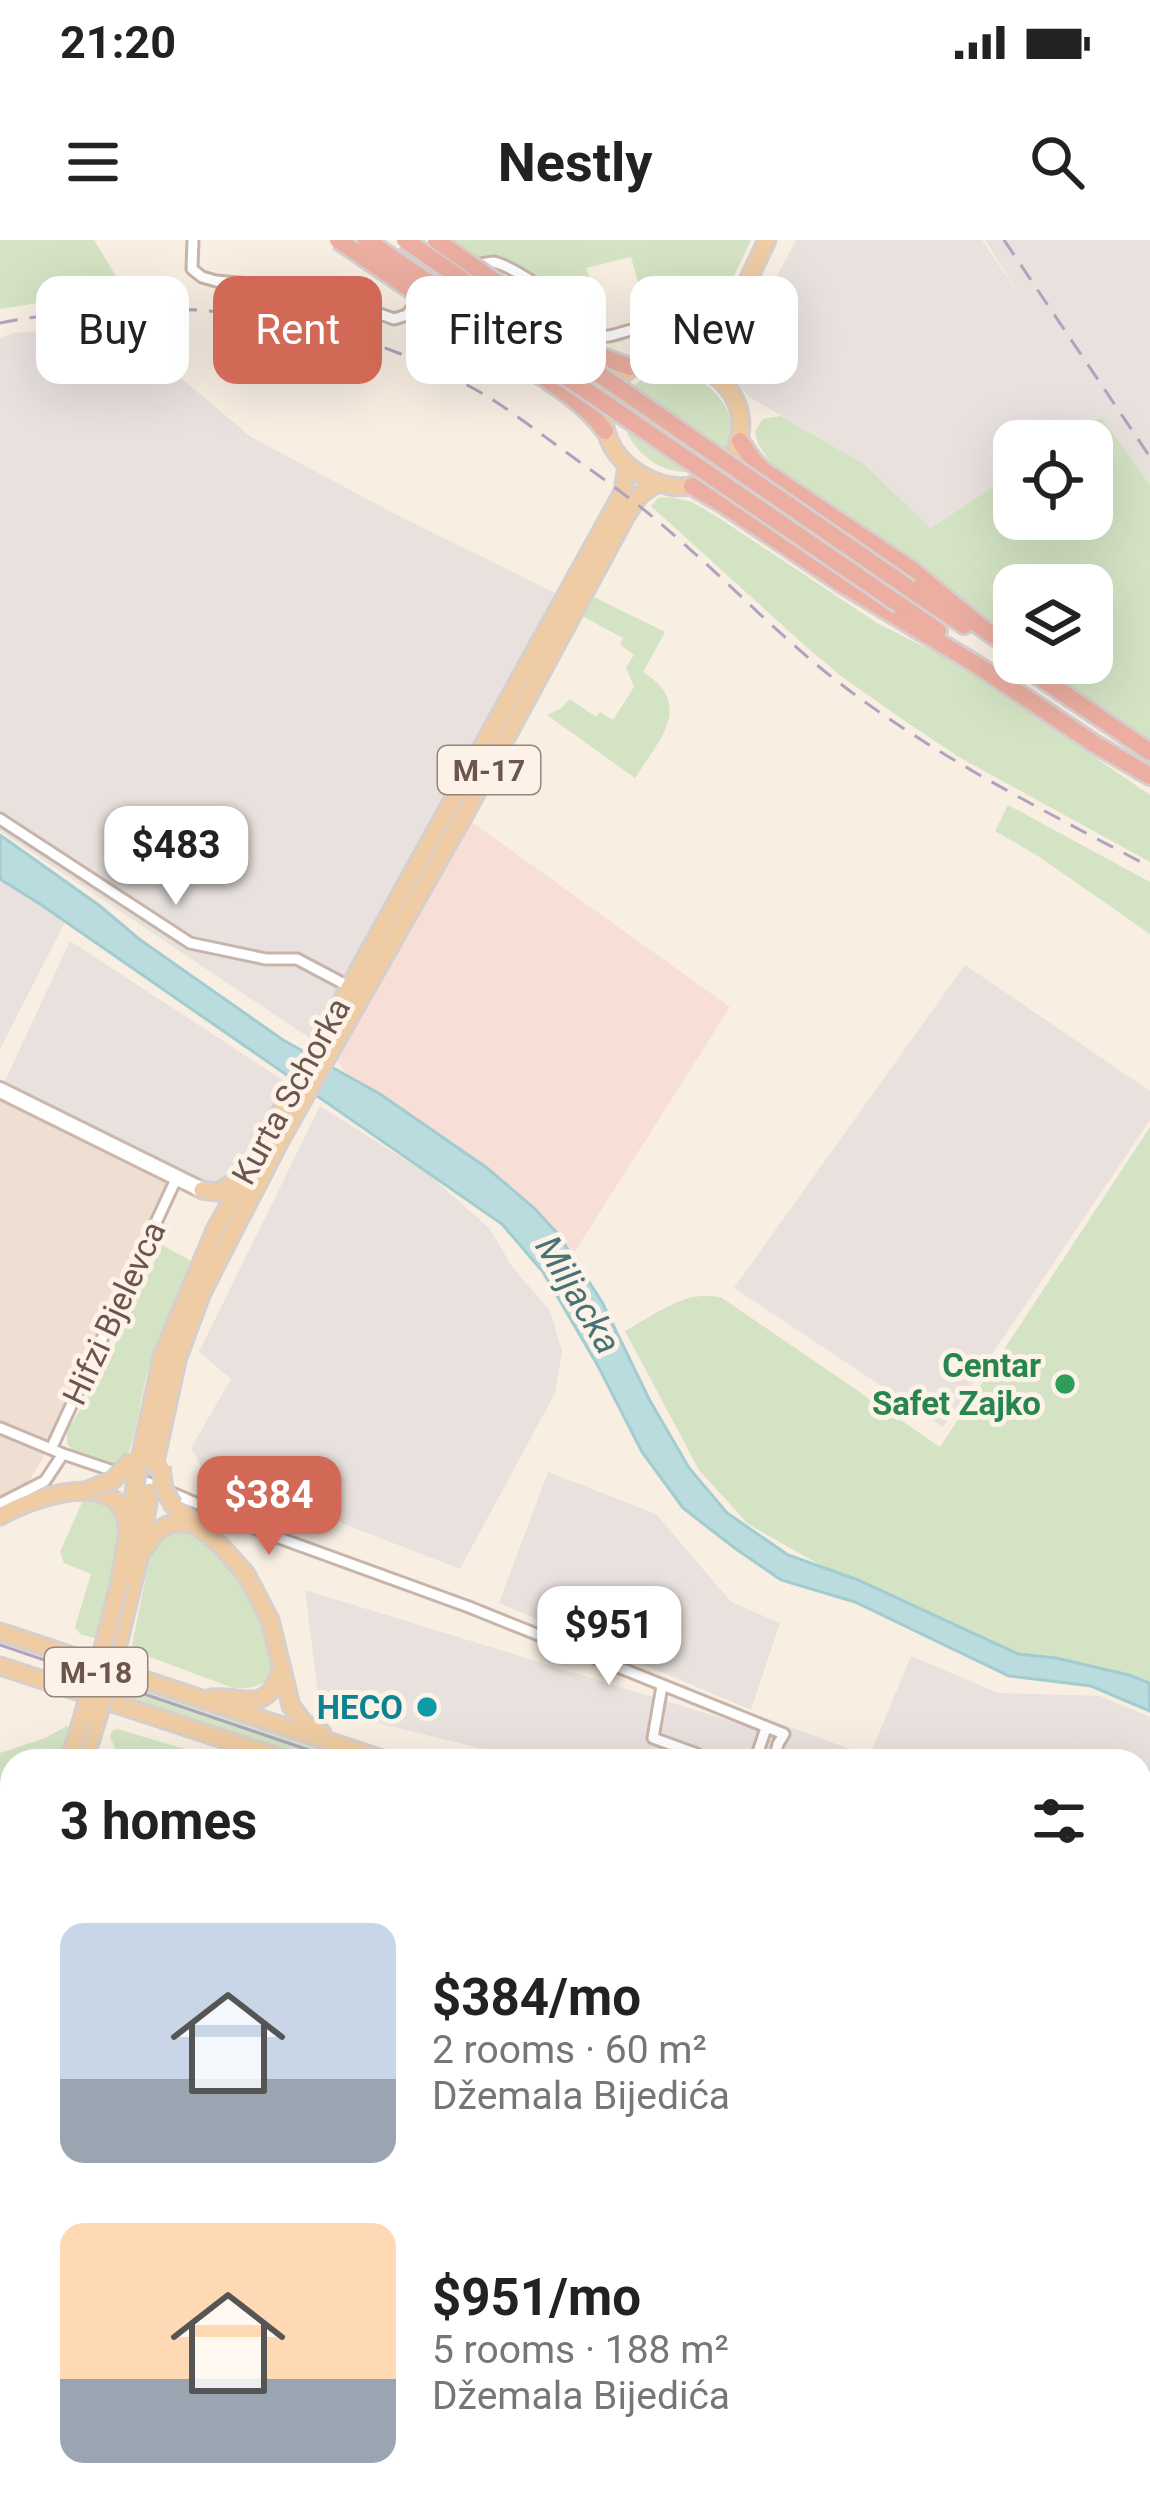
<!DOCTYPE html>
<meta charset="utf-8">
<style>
:root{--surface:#fff;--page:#f2f2f2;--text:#222;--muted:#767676;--accent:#d26957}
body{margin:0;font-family:Roboto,sans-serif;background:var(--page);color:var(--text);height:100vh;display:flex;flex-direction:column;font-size:45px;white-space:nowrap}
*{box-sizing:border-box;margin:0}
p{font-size:39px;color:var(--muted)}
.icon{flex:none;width:66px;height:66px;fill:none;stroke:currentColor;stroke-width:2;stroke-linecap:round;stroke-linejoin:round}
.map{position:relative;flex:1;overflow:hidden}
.panel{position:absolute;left:0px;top:1509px;width:1152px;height:771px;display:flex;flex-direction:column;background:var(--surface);border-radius:36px 36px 0 0;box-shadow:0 12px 48px #0002}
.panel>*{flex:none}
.guide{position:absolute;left:36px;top:36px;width:1080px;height:108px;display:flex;gap:24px}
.buttons{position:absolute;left:993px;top:180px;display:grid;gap:24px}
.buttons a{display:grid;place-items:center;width:120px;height:120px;border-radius:24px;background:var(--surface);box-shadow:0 12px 48px #0002;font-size:60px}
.price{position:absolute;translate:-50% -102px;padding:0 27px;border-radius:24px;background:#fff;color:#222;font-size:39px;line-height:78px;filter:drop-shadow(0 3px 6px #0008)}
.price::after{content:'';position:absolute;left:50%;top:72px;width:36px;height:27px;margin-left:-18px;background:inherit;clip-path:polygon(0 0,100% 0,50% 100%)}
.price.active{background:var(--accent);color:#fff}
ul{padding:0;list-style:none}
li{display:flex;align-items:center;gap:36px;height:300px;padding:0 60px}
li span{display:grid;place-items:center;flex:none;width:336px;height:240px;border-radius:24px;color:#555}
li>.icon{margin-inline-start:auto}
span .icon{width:144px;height:144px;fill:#fffc;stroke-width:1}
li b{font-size:51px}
h2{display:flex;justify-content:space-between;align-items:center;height:144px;padding:0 60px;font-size:51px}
.chip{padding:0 42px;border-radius:24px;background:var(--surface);box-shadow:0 12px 48px #0002;font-size:42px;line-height:108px}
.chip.active{background:var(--accent);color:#fff}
.status{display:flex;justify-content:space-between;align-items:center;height:84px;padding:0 60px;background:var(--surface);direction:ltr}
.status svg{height:33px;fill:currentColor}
header{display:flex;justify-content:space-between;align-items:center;height:156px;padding:0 60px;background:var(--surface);font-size:54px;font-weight:700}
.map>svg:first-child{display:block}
.residential{fill:#efdfd2}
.commercial{fill:#f7ded7}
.industrial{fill:#e8e1dd}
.green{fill:#d3e3c3}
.water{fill:#badcdf;stroke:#a2cccf;stroke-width:3}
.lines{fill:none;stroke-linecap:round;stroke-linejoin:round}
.minor-casing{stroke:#c7b5ab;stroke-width:15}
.tertiary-casing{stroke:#c7b5ab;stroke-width:18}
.secondary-casing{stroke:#ccb7ac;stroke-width:20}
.primary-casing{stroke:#d6cfcd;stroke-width:21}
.motorway-casing{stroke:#d6cfcd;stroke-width:22}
.minor{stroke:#fff;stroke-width:9}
.tertiary{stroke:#fff;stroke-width:12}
.secondary{stroke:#fff;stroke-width:14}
.primary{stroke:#efcca3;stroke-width:15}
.motorway{stroke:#ebaea1;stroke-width:16}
.tram{stroke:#b0a3bf;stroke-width:3}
.rail{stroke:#b0a3bf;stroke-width:3;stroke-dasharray:18 12;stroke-linecap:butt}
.primary-bridge-casing{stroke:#d6cfcd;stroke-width:21;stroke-linecap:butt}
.motorway-bridge-casing{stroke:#d6cfcd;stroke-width:22;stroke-linecap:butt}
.primary-bridge{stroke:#efcca3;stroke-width:15}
.motorway-bridge{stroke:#ebaea1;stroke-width:16}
.leisure-dot{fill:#2e9e5b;stroke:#fcf2e8;stroke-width:4.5}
.culture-dot{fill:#0f9aa8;stroke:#fcf2e8;stroke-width:4.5}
.labels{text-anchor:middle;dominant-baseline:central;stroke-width:10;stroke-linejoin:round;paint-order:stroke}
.shield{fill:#fcf2e8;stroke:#97847b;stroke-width:3}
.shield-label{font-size:30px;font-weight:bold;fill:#6c554c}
.street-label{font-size:33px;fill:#6c554c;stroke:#fcf2e8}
.leisure-label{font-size:33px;font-weight:bold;fill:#27864d;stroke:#fcf2e8;text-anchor:end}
.culture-label{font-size:33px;font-weight:bold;fill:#0d838f;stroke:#fcf2e8;text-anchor:end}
.water-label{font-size:36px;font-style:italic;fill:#477377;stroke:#fcf2e8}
</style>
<div class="status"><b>21:20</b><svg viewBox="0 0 49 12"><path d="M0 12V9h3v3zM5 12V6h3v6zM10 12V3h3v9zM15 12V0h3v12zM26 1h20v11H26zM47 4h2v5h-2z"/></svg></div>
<header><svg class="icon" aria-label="menu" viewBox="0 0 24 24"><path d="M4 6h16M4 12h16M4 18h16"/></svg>Nestly<svg class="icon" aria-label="search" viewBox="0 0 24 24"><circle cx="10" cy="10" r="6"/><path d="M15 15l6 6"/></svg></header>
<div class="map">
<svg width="1150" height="2278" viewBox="0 0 1150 2278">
<rect width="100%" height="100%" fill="#f8eee2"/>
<path class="residential" d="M 0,850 L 177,937 L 63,1184 L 25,1248 L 0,1261 Z
M 12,1836 L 12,2268 L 123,2268 L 95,2278 L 0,2278 L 0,1838 Z
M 1150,2193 L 1150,2278 L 553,2278 L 588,2268 L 1140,2268 L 1140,2194 Z
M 380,2268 L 559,2268 L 534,2278 L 384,2278 Z"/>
<path class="commercial" d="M 466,578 L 730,767 L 572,1016 L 558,994 L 487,928 L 380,854 L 343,831 L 336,817 Z"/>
<path class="industrial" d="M 796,0 L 982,0 L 1022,59 L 985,0 L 1150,0 L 1150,243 L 1101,177 L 1064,201 L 1014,201 L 1014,233 L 929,288 L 864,224 L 748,156 L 727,130 Z
M 123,85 L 144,107 L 251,197 L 395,274 L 563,357 L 316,802 L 0,591 L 0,98 L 13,93 Z
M 0,635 L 67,678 L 0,809 Z
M 70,701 L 289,844 L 236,941 L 203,941 L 5,841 Z
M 965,725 L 1150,851 L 1150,880 L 943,1187 L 734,1048 Z
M 320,866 L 428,934 L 489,988 L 513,1028 L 550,1071 L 562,1111 L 555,1153 L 460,1329 L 203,1229 L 191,1208 L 231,1139 L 199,1112 Z
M 548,1232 L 656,1274 L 731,1362 L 780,1383 L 751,1470 L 499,1363 Z
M 305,1350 L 754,1488 L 759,1476 L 883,1521 L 533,1521 L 320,1469 Z
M 911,1416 L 998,1453 L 1100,1456 L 1150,1477 L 1150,1767 L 1140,1763 L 1140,1521 L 896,1521 L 872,1510 Z"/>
<path class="green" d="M 0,0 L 94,0 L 130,59 L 55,60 L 0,69 Z
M 448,0 L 751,0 L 720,66 L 648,79 L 631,17 L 586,28 L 606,85 L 578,76 L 519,29 L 499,18 L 468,16 Z
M 657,132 C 667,132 675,131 685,134 C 720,145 750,188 717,219 C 663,268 572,164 657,132 Z
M 781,176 L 864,224 L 930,288 L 1014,233 L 1014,279 L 1092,279 L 1092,201 L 1064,201 L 1101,177 L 1150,244 L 1150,503 L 1038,423 L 1092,423 L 1092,345 L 1014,345 L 1014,406 L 986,386 L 900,310 L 773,226 L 758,204 L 755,191 L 763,179 Z
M 671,257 L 692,262 L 716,276 L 877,383 L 950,420 L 992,447 L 1150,555 L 1150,622 L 959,517 L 902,479 L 841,436 L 802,403 L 651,266 L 658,258 Z
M 590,355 L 665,392 L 643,432 C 695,465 659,500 635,538 L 547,475 L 560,469 L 570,459 L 596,477 L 600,472 L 613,480 L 634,447 L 626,427 L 634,415 L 620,404 L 623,398 L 580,375 Z
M 1008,565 L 1150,642 L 1150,694 L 1038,616 L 995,591 Z
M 1150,887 L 1150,1443 L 1129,1435 L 1056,1418 L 1018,1414 L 820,1325 L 748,1284 L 699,1230 L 625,1091 C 655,1075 687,1048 722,1058 L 940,1207 Z
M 162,1005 L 191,1021 L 147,1133 L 133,1200 L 128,1214 L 118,1226 L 77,1214 L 67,1204 L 67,1191 L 97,1142 Z
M 83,1260 C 92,1260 103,1260 111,1266 C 136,1288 105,1371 98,1399 L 80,1394 L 75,1387 L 91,1334 L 64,1323 L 60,1312 Z
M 183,1287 C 197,1293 212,1300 223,1312 C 231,1321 237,1334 243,1344 C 264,1378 307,1452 233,1448 L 131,1410 L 151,1311 L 168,1289 Z
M 124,1440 L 368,1521 L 314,1521 L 118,1456 Z
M 67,1486 L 91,1521 L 12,1521 L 12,1622 L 0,1626 L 0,1513 L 45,1498 Z
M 117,1489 L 225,1521 L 120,1521 L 110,1496 L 112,1491 Z
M 12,1754 L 12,1836 L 0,1838 L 0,1757 Z"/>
<path class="water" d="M 0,595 L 100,666 L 139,699 L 283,800 L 380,854 L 487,928 L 534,968 L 558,994 L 602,1062 L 649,1159 L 689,1228 L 727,1273 L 788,1315 L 858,1340 L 1018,1414 L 1056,1418 L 1129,1435 L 1149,1443 L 1150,1471 L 1091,1446 L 1009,1436 L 855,1362 L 781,1340 L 736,1309 L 683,1268 L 642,1212 L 598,1126 L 543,1032 L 502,984 L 40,664 L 0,639 Z"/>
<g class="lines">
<defs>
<path id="minor" d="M 193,0 L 192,29 L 202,37 L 216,41 L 272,46 L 366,69 L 394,79 L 407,75 L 420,57
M 475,25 C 476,25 491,22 493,22 C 510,25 545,49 557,61 C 568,71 577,87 591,93 C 621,108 638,63 672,117
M 0,579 L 190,703 L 266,719 L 297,719 L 348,746
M 0,1188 L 63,1214 L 146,1242 L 271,1295 L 469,1367 L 784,1494 L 778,1504 L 774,1521
M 51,1209 L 177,937
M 0,1264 L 45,1241 L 63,1214
M 662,1446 L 653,1498 L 697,1514 L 708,1521
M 755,1521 L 766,1488
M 1140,1690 L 1150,1692
M 0,1726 L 12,1710
M 0,1895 L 12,1893
M 0,1929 L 12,1926
M 0,1994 L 12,1992
M 0,2031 L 12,2029
M 0,2054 L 12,2052
M 0,2201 L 12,2198
M 332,2268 L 335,2278
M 381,2268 L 385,2278
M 506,2268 L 511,2278
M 745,2268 L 745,2278
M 912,2278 L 916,2268"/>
<path id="tertiary" d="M 1140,2185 L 1150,2185
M 553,2278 L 588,2268"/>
<path id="secondary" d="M 0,850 L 202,950"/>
<path id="primary" d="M 672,117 C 795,144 733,286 643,236 C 624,225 609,209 605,186 C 596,141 633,120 672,117 Z
M 721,139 L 718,104 L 767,0
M 202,950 L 218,952 L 238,940
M 139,1224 L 162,1117 L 215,990 L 623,252 L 627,225
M 154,1226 L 178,1117 L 201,1055 L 217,1023 L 282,897 L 466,572 L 627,274 L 640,255 L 657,243
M 173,1265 L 221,1306 L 246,1334 L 270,1380 L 291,1466 L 304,1483 L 322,1493
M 0,1276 C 27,1261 96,1234 120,1266 C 126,1274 127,1284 128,1294
M 143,1311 C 156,1289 169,1277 195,1285
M 120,1341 L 135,1246
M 0,1392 L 388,1521
M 114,1421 L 139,1319 L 150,1251
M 0,1426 L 290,1521
M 211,1458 C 244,1455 265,1475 280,1433
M 84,1521 L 97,1480
M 0,1636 L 12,1629
M 0,1668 L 12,1646
M 0,1701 L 12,1680
M 1140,1779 L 1150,1783
M 1140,1816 L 1150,1819"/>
<path id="motorway" d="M 527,64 L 600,116 L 630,127
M 496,107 C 533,132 579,155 605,191
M 740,201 L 753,220 L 764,231 L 912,330 L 980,386 L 1014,410
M 692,246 L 723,264 L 844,345 L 977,425 L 1093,503 L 1150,536
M 910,349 L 964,385
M 900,365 L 938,391
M 1019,423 L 1150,512"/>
</defs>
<use href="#minor" class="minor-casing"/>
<use href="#tertiary" class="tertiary-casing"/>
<use href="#secondary" class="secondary-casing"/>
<use href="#primary" class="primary-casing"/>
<use href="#motorway" class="motorway-casing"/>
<use href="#minor" class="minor"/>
<use href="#tertiary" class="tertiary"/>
<use href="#secondary" class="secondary"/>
<use href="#primary" class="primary"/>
<use href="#motorway" class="motorway"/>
<path class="tram" d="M 0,1405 L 341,1521
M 1140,1803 L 1150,1807"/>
<path class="rail" d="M 1004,0 L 1150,217
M 0,83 C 156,53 328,68 469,146 C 501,163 530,186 559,207 C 593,232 629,256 661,284 C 717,331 767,384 823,430 C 923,511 1038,567 1150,627"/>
<defs>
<path id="primary-bridge" d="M 161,1227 L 164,1249 L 173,1265
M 135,1246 L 139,1224
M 85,1251 L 113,1240 L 132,1220
M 97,1480 L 114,1421
M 69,1521 L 100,1420 L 120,1341"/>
<path id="motorway-bridge" d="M 338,0 L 496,107
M 366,0 L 900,365
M 405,0 L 910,349
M 436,0 L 527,64"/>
</defs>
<use href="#primary-bridge" class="primary-bridge-casing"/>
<use href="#motorway-bridge" class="motorway-bridge-casing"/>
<use href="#primary-bridge" class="primary-bridge"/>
<use href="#motorway-bridge" class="motorway-bridge"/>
</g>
<circle class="leisure-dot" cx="1065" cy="1144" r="12"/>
<circle class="culture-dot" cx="427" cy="1467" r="12"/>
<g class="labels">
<g class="shield">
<rect x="438" y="506" width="102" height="48" rx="9"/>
<rect x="45" y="1408" width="102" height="48" rx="9"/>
</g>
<g class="shield-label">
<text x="489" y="530">M-17</text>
<text x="96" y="1432">M-18</text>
</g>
<g class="street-label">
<text transform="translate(291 851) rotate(-61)">Kurta Schorka</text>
<text transform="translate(114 1073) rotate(-65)">Hifzi Bjelevca</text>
</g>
<g class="leisure-label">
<text x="1041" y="1125">Centar<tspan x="1041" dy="38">Safet Zajko</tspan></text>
</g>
<g class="culture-label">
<text x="403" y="1467">HECO</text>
</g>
<g class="water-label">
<text transform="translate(578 1055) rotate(59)">Miljacka</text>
</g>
</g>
</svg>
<div class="buttons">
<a><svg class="icon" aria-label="locate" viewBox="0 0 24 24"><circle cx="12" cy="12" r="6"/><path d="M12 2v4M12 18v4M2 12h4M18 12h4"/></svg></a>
<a><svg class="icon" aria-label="layers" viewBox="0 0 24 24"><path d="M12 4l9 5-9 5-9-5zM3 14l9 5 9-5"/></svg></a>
</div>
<b class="price" style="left:176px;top:668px">$483</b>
<b class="price active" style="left:269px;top:1318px">$384</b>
<b class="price" style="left:609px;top:1448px">$951</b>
<div class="guide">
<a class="chip">Buy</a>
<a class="chip active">Rent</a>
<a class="chip">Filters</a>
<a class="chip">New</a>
</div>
<section class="panel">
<h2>3 homes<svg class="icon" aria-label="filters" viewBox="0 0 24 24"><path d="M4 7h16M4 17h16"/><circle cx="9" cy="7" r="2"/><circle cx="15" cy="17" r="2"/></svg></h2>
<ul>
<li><span style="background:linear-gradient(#c9d6e8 65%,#9aa5b1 0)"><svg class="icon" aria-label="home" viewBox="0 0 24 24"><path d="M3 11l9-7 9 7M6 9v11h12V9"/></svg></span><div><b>$384/mo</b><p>2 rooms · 60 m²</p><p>Džemala Bijedića</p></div></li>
<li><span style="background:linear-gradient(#ffd9b3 65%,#9aa5b1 0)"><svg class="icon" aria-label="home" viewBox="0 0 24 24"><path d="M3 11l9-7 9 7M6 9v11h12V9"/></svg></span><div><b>$951/mo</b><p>5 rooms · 188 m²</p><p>Džemala Bijedića</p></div></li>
</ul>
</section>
</div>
